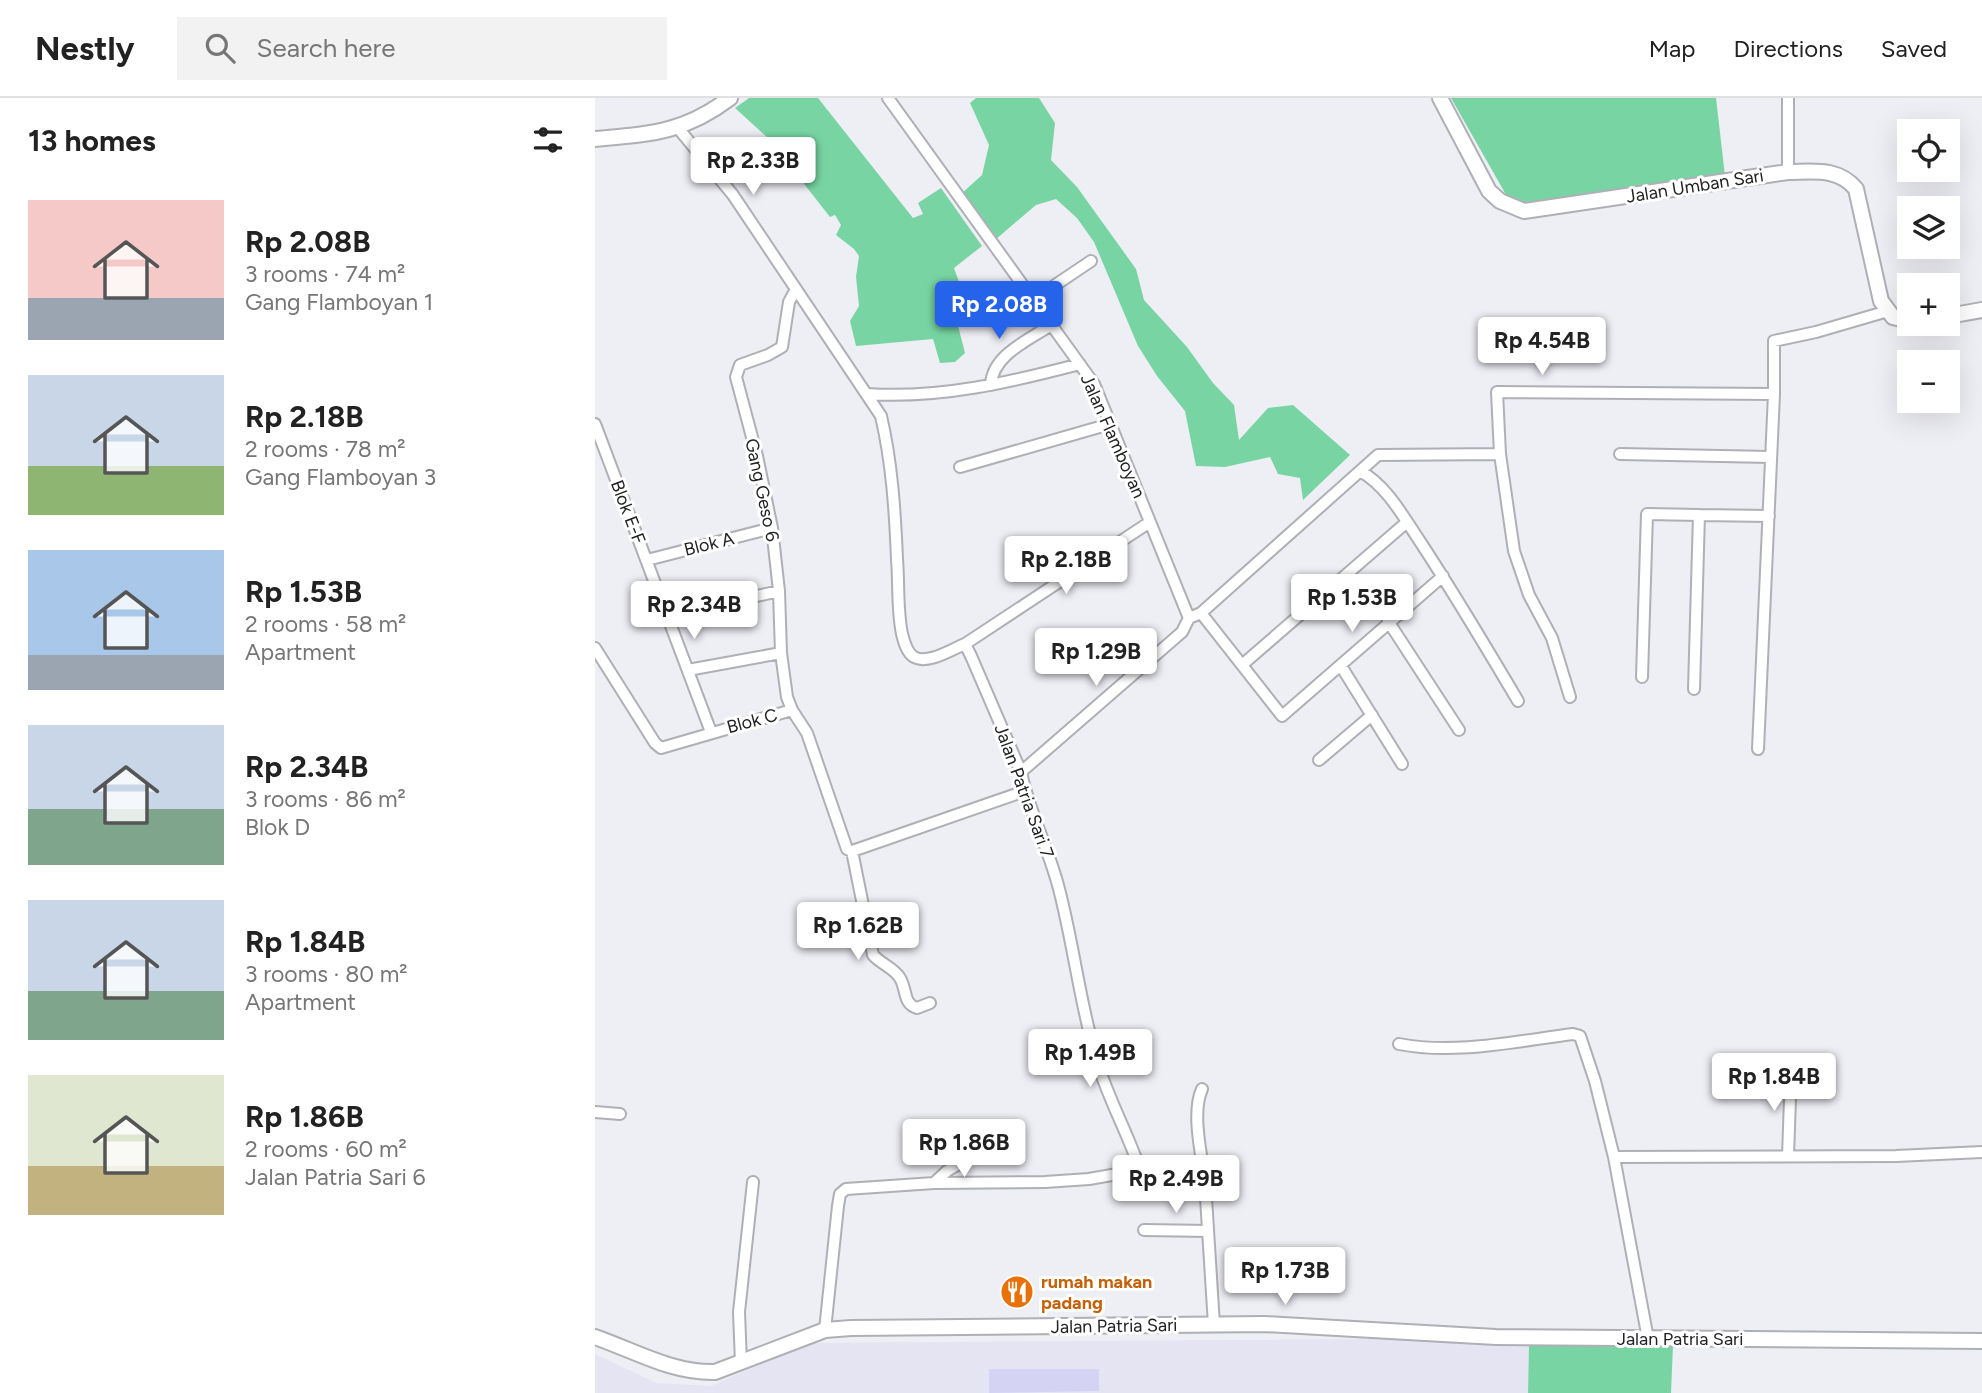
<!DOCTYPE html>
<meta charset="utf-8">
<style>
:root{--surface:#fff;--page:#f2f2f2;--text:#222;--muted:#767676;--line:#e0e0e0;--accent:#2563eb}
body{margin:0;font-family:Figtree,sans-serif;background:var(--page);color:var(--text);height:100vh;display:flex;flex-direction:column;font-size:26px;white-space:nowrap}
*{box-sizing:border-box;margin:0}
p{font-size:23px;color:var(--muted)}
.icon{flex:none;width:38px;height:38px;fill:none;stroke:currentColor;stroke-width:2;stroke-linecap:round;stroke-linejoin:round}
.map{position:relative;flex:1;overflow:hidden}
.details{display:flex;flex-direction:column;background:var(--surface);width:595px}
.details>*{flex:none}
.tools{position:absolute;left:1302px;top:21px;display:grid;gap:14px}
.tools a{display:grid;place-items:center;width:63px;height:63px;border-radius:0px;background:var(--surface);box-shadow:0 7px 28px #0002;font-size:35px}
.price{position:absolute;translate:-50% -60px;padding:0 16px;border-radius:7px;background:#fff;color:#222;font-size:23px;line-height:46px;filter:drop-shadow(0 2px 4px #0008)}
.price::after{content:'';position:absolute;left:50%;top:42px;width:21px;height:16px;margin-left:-10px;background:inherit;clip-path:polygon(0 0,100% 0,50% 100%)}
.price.on{background:var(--accent);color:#fff}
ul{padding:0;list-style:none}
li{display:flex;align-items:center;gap:21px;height:175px;padding:0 28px}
li span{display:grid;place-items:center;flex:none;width:196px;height:140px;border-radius:0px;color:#555}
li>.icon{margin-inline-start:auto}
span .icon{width:84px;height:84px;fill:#fffc;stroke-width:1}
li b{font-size:30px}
h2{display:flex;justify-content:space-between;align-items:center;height:84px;padding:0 28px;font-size:30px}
header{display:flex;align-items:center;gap:42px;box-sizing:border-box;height:98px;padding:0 35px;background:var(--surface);border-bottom:2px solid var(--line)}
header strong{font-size:33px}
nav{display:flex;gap:38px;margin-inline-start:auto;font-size:24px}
.search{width:490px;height:63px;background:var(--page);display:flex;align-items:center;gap:18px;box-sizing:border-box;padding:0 24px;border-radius:0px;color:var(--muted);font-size:26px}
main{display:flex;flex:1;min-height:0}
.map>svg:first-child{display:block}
.built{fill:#e4e4f3}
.green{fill:#9ee4bc}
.forest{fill:#78d5a3}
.building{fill:#d5d3f4}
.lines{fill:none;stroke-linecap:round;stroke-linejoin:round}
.minor-casing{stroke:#afafb6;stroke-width:14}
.tertiary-casing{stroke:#afafb6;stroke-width:18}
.minor{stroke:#fff;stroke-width:10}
.tertiary{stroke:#fff;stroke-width:14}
.labels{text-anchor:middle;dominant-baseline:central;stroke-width:6;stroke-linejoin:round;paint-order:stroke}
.street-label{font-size:18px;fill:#222225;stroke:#fff}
.food-label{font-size:18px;font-weight:bold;fill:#c56008;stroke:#fff;text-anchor:start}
</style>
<header>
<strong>Nestly</strong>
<div class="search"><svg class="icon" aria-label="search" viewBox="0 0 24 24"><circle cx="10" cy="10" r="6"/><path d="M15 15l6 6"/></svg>Search here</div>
<nav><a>Map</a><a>Directions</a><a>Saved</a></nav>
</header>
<main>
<section class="details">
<h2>13 homes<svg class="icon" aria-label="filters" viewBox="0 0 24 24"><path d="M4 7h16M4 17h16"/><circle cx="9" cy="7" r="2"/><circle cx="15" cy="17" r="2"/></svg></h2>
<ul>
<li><span style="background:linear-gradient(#f6c9c9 70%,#9aa5b1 0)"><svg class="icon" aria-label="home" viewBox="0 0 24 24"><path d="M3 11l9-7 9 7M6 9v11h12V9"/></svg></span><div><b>Rp 2.08B</b><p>3 rooms · 74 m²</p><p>Gang Flamboyan 1</p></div></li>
<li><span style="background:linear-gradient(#c9d6e8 65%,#8fb573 0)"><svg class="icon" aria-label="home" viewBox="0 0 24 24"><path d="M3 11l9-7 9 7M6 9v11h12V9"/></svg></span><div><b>Rp 2.18B</b><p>2 rooms · 78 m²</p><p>Gang Flamboyan 3</p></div></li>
<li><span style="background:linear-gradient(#a9c7e8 75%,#9aa5b1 0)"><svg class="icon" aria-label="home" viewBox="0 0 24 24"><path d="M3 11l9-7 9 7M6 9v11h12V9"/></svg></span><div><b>Rp 1.53B</b><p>2 rooms · 58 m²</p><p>Apartment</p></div></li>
<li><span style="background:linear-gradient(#c9d6e8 60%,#7fa58c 0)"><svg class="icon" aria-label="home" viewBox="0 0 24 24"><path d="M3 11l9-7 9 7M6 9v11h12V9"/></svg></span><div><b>Rp 2.34B</b><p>3 rooms · 86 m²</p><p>Blok D</p></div></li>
<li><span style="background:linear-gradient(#c9d6e8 65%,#7fa58c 0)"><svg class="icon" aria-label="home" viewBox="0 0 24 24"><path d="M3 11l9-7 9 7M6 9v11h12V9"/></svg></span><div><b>Rp 1.84B</b><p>3 rooms · 80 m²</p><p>Apartment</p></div></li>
<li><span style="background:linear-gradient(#dfe7d0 65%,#c2b280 0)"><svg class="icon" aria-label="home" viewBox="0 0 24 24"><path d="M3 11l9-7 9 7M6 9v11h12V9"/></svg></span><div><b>Rp 1.86B</b><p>2 rooms · 60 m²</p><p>Jalan Patria Sari 6</p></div></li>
</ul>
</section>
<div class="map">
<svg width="1387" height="1295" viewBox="0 0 1387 1295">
<rect width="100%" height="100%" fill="#eeeef5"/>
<path class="built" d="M 934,1240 L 933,1295 L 0,1295 L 0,1256 L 61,1285 L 116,1288 L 214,1245 Z"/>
<path class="green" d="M 370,1039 L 377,1055 L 347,1068 L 339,1051 Z"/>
<path class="forest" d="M 154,0 L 223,0 L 318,120 L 328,116 L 323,105 L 346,90 L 387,148 L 359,170 L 374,212 L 362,224 L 370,255 L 360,264 L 345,265 L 338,241 L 261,248 L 255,223 L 264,208 L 261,179 L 264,158 L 259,151 L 241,137 L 246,127 L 240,117 L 235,119 L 174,41 L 140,10 Z
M 381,0 L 444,0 L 460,25 L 456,62 L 482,89 L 541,171 L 549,202 L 592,249 L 618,285 L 639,307 L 644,342 L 673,310 L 698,307 L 755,357 L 708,402 L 705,380 L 683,376 L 675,359 L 630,369 L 601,368 L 590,313 L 562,278 L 543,248 L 499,144 L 482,120 L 461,101 L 441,107 L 400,142 L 366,96 L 387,77 L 394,47 L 375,5 Z
M 856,0 L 1121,0 L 1130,78 L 928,106 L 914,102 Z
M 934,1246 L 1078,1247 L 1076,1295 L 933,1295 Z"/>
<path class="building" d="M 394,1271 L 504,1271 L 504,1293 L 394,1295 Z"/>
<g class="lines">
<defs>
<path id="minor" d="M 293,0 L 499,286 L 594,520
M 83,30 L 138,97 L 286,318 C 297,365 300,413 302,461 C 304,486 302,512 307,536 C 309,544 312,555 319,559 C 333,567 357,551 370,546 L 376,558 L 426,674 C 434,714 454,751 464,791 C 479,848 485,907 502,963 C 513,1001 533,1035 545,1072 C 568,1070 595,1062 610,1084 L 619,1227
M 1193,74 L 1193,0
M 201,191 L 194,204 L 187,249 L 173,257 L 145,267 L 141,279 L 162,358 L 177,430 L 184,493 L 186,555 L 192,599 L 197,612 L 212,635 L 252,751 L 257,753 L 266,750 L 430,693
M 438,202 L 496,163
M 396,287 C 397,257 434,242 456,227
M 272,296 C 345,301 416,284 485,266
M 0,326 L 116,634
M 1025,356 L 1176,359
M 365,369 L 515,326
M 765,373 C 791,387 808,418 824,442 C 859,495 891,549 923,603
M 52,462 L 177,430
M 606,515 L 687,618 L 848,478
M 73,518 L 184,493
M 594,520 L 606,515 L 783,357 L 905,356
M 793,523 L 864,632
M 370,546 L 555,424
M 0,550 L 60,645 L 66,650 L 197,612
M 647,567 L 812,424
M 746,568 L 807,666
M 93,572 L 186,555
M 1047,579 L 1052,416 L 1104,417
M 1099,591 L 1104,417 L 1174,418
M 975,599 L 957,540 L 934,497 L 919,453 L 905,356 L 902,294 L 1179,296 L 1179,243 L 1221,234 L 1293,213
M 1163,651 L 1179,296
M 724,662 L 777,617
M 426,674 L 587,534 L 594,520
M 257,753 L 278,857 C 286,866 299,870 305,880 C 312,892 308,906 322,910 L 335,905
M 804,946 C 860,957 922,943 978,936 L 985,938 L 1000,983 L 1019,1059 L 1053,1241
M 607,991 C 596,1015 607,1058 610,1084
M 0,1014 L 25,1016
M 1193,1058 L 1196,972
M 1019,1059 L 1301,1058 L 1387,1054
M 339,1085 L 352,1073 L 383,1055
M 549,1132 L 613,1133
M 230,1232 L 243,1108 L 245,1096 L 251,1091 L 339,1085 L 450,1084 L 494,1081 L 545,1072
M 146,1265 L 144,1214 L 158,1084"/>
<path id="tertiary" d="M 845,0 L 894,93 L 905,103 L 929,113 L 1193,74 C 1218,74 1243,69 1261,91 L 1286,203 L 1298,219 L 1314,223
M 0,41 C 55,36 89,35 135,0
M 1353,218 L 1387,212
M 0,1239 C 40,1253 77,1275 120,1274 L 230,1232 L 256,1230 L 670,1226 L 901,1239 L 1387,1243"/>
</defs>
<use href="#minor" class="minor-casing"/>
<use href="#tertiary" class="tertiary-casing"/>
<use href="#minor" class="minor"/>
<use href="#tertiary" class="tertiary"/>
</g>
<defs>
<symbol id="restaurant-disc" viewBox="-11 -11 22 22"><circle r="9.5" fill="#e8710a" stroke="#fff"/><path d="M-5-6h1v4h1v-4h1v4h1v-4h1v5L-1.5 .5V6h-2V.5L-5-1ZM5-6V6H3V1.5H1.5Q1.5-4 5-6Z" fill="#fff"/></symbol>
</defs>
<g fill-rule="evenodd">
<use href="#restaurant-disc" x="403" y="1175" width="38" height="38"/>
</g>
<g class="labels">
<g class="street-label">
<text transform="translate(1100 88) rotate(-9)">Jalan Umban Sari</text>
<text transform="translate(518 338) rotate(66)">Jalan Flamboyan</text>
<text transform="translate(167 392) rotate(78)">Gang Geso 6</text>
<text transform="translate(33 414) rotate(69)">Blok E-F</text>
<text transform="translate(114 446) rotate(-14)">Blok A</text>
<text transform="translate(157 623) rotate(-15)">Blok C</text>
<text transform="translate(429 693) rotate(70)">Jalan Patria Sari 7</text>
<text transform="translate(519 1228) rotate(-1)">Jalan Patria Sari</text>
<text x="1085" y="1241">Jalan Patria Sari</text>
</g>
<g class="food-label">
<text x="446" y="1184">rumah makan<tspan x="446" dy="21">padang</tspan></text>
</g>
</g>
</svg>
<div class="tools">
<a><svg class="icon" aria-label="locate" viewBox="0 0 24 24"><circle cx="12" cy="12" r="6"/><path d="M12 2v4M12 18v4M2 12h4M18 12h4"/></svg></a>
<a><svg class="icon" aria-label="layers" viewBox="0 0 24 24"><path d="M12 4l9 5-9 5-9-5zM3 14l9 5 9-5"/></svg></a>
<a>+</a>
<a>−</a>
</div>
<b class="price" style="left:158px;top:99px">Rp 2.33B</b>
<b class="price on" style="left:404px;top:243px">Rp 2.08B</b>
<b class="price" style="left:947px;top:279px">Rp 4.54B</b>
<b class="price" style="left:471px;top:498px">Rp 2.18B</b>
<b class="price" style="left:757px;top:536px">Rp 1.53B</b>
<b class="price" style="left:99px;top:543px">Rp 2.34B</b>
<b class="price" style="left:501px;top:590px">Rp 1.29B</b>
<b class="price" style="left:263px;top:864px">Rp 1.62B</b>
<b class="price" style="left:495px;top:991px">Rp 1.49B</b>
<b class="price" style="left:1179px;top:1015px">Rp 1.84B</b>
<b class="price" style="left:369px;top:1081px">Rp 1.86B</b>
<b class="price" style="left:581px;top:1117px">Rp 2.49B</b>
<b class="price" style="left:690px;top:1209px">Rp 1.73B</b>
</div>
</main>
